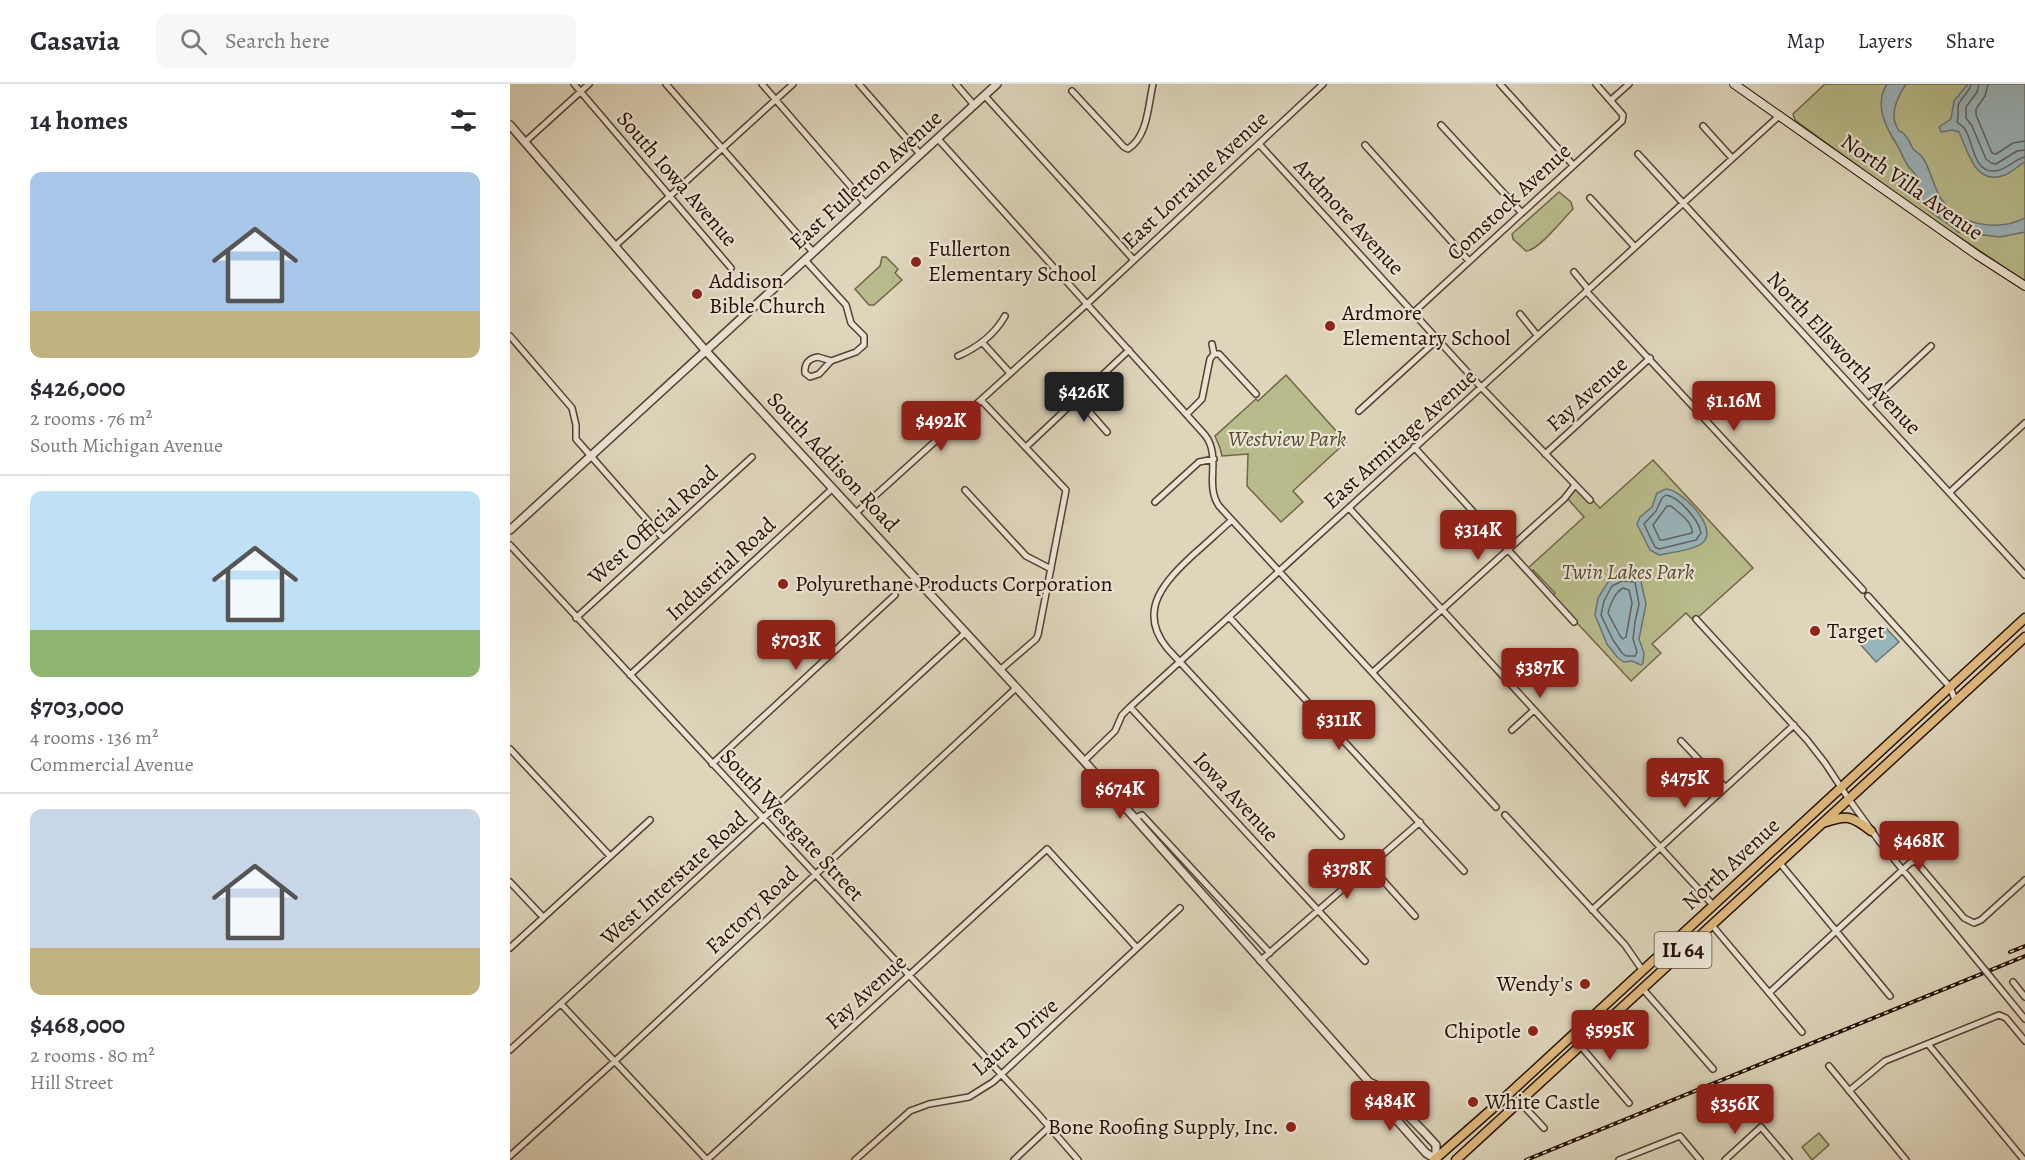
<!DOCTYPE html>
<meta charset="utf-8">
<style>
:root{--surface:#fff;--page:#f7f7f7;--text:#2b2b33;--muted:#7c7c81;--line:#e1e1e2;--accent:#8f2418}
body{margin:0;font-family:Alegreya,serif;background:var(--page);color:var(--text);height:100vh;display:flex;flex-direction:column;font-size:22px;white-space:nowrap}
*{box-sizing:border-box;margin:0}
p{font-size:20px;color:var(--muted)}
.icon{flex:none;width:33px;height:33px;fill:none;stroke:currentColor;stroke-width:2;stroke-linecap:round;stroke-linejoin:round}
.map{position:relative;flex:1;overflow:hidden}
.sheet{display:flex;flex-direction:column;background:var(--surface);width:510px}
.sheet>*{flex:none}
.price{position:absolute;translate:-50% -51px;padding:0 14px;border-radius:6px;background:var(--accent);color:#fff;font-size:20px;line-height:39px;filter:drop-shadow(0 2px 3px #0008)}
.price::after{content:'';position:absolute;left:50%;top:36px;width:18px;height:14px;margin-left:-9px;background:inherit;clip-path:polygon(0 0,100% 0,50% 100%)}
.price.selected{background:#222;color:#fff}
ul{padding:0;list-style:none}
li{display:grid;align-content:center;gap:12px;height:318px;padding:0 30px}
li+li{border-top:2px solid var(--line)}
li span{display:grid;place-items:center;height:186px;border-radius:12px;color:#555}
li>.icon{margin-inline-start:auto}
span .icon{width:108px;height:108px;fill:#fffc;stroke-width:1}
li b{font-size:26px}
h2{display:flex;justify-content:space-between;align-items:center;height:72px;padding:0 30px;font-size:26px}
header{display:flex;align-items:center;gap:36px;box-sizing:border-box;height:84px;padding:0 30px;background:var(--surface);border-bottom:2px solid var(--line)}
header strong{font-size:28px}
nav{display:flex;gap:33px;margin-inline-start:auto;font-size:21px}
.search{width:420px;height:54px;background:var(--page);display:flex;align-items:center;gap:15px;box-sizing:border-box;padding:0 21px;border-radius:12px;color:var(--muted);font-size:22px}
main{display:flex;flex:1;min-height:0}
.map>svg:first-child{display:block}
.green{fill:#b8bb8b;stroke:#706548;stroke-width:1.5}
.water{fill:#99b5bc;stroke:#6b7373;stroke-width:1.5}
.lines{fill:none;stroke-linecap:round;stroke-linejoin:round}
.shore{stroke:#606261;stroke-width:1.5}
.minor-casing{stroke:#554033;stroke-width:8}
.tertiary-casing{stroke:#554033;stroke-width:10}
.secondary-casing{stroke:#270f06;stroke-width:10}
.primary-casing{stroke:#270f06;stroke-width:11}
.minor{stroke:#eae4d3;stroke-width:5}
.tertiary{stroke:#eae4d3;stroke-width:7}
.secondary{stroke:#eae4d3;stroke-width:8}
.primary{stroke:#dfba7e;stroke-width:8}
.rail-casing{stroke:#270f06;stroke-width:4}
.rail{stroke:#eae4d3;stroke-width:1.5;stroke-dasharray:4.5;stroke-linecap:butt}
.minor-bridge-casing{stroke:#554033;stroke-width:8;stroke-linecap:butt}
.minor-bridge{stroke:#eae4d3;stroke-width:5}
.poi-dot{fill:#8f2418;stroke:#eae4d3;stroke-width:2}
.labels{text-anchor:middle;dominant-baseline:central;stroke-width:4.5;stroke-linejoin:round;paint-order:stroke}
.shield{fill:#eae4d3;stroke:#624f44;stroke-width:1.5}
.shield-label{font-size:21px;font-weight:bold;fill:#270f06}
.street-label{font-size:22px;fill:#270f06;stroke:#eae4d3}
.poi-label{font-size:22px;fill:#270f06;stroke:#eae4d3;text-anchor:start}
.park-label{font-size:22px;font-style:italic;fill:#5a4b35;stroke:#eae4d3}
</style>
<header>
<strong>Casavia</strong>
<div class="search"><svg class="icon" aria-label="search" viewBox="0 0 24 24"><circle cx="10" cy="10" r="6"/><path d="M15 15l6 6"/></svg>Search here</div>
<nav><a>Map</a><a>Layers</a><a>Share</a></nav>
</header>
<main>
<section class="sheet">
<h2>14 homes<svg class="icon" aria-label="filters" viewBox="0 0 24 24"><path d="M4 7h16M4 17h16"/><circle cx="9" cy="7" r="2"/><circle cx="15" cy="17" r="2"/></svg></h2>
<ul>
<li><span style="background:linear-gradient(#a9c7e8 75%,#c2b280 0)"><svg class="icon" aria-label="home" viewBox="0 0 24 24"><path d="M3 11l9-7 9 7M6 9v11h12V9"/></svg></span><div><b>$426,000</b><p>2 rooms · 76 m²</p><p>South Michigan Avenue</p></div></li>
<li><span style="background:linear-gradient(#bfe0f5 75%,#8fb573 0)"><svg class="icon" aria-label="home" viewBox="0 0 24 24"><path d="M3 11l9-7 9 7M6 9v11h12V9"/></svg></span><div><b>$703,000</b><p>4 rooms · 136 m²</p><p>Commercial Avenue</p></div></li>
<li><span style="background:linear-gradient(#c9d6e8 75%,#c2b280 0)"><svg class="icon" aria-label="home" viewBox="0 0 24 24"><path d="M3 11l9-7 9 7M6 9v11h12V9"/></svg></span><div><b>$468,000</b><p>2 rooms · 80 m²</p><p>Hill Street</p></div></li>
</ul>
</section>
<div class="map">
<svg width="1515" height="1076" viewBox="0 0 1515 1076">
<rect width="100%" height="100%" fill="#ded5bb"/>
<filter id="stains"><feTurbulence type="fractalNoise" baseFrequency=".00333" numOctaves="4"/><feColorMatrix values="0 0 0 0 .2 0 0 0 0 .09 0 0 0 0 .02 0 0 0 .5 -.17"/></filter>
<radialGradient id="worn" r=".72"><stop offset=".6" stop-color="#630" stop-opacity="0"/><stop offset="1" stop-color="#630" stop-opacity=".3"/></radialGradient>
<path class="green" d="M 1315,0 L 1515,0 L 1515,197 L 1400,120 L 1285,36 L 1283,30 Z
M 1049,108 L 1061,118 L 1063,125 C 1053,135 1028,167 1016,167 L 1003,155 L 1002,150 Z
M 372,173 L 376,173 L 388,185 L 385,189 L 392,196 L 364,221 L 359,221 L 345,205 L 370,182 Z
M 776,291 L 836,358 L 783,407 L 793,418 L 771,438 L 737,402 L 738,370 L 712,372 L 710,364 L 705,352 L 746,315 L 748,317 Z
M 1143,376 L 1243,484 L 1184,537 L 1176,529 L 1142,560 L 1151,569 L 1121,597 L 1042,512 L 1045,509 L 1023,486 L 1020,488 L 1017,485 L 1074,433 L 1057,414 L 1068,401 L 1090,424 Z
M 1309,1049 L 1319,1061 L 1302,1076 L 1292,1063 Z"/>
<path class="water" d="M 1377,0 L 1396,0 C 1388,12 1379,29 1387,43 C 1390,50 1388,45 1393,49 C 1398,53 1400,59 1403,65 C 1406,68 1410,69 1413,74 C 1421,86 1423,103 1432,116 C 1448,141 1488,148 1515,134 L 1515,148 L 1490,153 L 1448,148 C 1437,137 1422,132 1412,119 C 1404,109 1411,102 1407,93 C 1405,89 1400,85 1398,82 C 1393,75 1391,67 1387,61 C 1375,42 1364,21 1377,0 Z
M 1458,0 L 1515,0 L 1515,78 C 1508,82 1502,88 1495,91 C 1465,103 1458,67 1449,48 L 1442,46 L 1431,48 L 1429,43 L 1441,35 L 1444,17 Z
M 1156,405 C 1171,405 1212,446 1191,460 C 1183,466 1159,469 1149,471 L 1140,466 L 1127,440 L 1130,433 L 1142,423 L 1147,409 Z
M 1110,491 L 1130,493 L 1136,520 L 1129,555 L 1134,569 L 1133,579 L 1131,581 L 1122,577 L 1114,578 L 1108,574 L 1097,560 L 1085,531 L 1088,514 L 1098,498 Z
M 1371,542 L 1375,543 L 1389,558 L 1366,578 L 1351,561 Z"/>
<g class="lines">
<path class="shore" d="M 1461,0 C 1460,9 1449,14 1448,23 C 1448,28 1449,32 1447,38 C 1449,40 1452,41 1454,44 C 1464,56 1462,89 1485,87 C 1497,86 1504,75 1515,73
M 1469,0 L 1467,8 L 1456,23 L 1456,34 L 1462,42 L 1476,75 L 1481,79 L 1486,80 L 1507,67 L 1515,66
M 1478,0 L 1475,12 L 1466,25 L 1466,31 L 1482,69 L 1486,70 L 1503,59 L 1515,57
M 1156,411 C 1169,413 1189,436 1191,449 L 1186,456 L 1149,465 L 1145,463 L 1134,440 L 1146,427 L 1152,414 Z
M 1157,422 L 1161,422 C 1169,429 1183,438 1182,449 L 1153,456 L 1150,456 L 1143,441 Z
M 1112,497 L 1125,498 L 1129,520 L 1125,538 L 1123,555 L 1127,568 L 1125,572 L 1116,572 L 1112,569 L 1103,556 L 1091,531 L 1094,517 L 1102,502 Z
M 1113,504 L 1119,506 L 1122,519 L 1116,553 L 1113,555 L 1110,552 L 1098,529 C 1100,521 1105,508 1113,504 Z"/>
<defs>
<path id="minor" d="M 64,0 L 221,184
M 156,0 L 303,168
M 252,0 L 356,120
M 349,0 L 410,70
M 446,0 L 464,21
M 990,0 L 1063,81
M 562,7 L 614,63 L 618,65 C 638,52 638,22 643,0
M 475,12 L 623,175
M 1101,16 L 1119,0
M 931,41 L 1012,129
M 1193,42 L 1222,74
M 428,55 L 695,351 C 712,373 694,400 709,422 L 986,723
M 15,58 L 79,0
M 749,60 L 971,303 L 1080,416
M 855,61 L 959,177
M 1128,70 L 1515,491
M 1080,114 L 1124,162
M 105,162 L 283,0
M 295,176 L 336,221 L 341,239 L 354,252 L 354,261 L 346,268 L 321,277
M 1064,188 L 1078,205
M 1076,207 L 1353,506
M 904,228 L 1112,37 L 1113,31 L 1086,0
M 1010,230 L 1027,251
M 0,252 L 62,324 L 66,341 L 66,355 L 73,363 L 153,454
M 472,258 L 500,289
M 702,260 L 704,270
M 704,270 L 709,270 L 746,310
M 448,272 C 467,264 485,250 495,232
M 308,273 L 321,277 L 309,290 L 300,293 L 295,289 C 294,280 299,274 308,273 Z
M 568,315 L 597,348
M 471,316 L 556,406 L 528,551 L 526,555 L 490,586
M 1359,320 L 1421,262
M 849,327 L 928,255
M 677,330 L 692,315 L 700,275 L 704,270
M 516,363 L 619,266
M 904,363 L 1064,538
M 1035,370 L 1140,274
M 455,406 L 516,472 L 541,485
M 1440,408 L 1515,339
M 645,418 L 689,378 L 704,375
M 839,424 L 1203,821
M 346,429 L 578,219 L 813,0
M 722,436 C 709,447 697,459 684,470 C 656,496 626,526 657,564 L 831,752
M 0,461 L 528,1030 L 568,1076
M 1358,512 L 1440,603 L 1445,616
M 719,533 L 954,787
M 66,534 L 242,373
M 1186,535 L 1297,656 L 1315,679 L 1338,714 L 1369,757 L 1465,874
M 863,588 L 1054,415 L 1065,401
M 120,591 L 323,404
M 620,623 L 855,877
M 1002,646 L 1024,626
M 1171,657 L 1215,703
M 0,665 L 100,772
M 574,677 L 605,647 L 612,631 L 620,623 L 1270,31
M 202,680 L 385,511
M 995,731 L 1115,861 L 1133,887
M 625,734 L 632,731 L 760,869
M 1269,778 L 1380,912
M 860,782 L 905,832
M 0,798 L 33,833
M 1082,826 L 1284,641
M 1201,840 L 1292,948
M 0,864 L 140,736
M 750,877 L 910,738
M 1503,898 L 1515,913
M 1488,902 L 1515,935
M 1132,904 L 1203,985
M 1259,909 L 1400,779 L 1405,777 L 1408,780 L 1454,834 L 1464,839 L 1471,836 L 1515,796
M 51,920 L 197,1076
M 1062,952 L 1119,1019
M 1418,960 L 1514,1076
M 0,966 L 456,548
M 1319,982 L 1396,1076
M 1339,1007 L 1375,977 L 1489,931 L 1496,934 L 1515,957
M 1009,1017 L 1034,1044
M 0,1072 L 105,977 L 506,604
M 197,1076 L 537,765 L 627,864
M 345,1076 L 400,1027 L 419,1020 L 459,1013 L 483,998 L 670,824
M 504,1076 L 539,1043
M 1109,1076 L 1170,1052 L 1190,1076
M 1215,1076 L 1251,1043 L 1279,1076"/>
<path id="tertiary" d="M 0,41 L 195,266 L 574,677 L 859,998 L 864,1010 L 899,1050 L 916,1069 L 927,1076
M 0,446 L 487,0
M 859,998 L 870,1003 L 914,1048 L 926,1061 L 926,1074"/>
<path id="secondary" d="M 1224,0 L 1467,171 L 1515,202"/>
<path id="primary" d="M 1313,739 C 1337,731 1341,731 1361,747
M 924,1076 L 990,1018 L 1515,534
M 946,1076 L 1515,553"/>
</defs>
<use href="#minor" class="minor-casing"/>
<use href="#tertiary" class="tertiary-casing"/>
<use href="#secondary" class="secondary-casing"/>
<use href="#primary" class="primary-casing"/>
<use href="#minor" class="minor"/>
<use href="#tertiary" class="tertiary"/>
<use href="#secondary" class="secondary"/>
<use href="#primary" class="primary"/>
<defs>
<path id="rail" d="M 1500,868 L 1515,862
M 1016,1076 L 1515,872"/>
</defs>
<use href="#rail" class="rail-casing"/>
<use href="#rail" class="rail"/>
<defs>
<path id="minor-bridge" d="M 1465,874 L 1488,902"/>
</defs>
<use href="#minor-bridge" class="minor-bridge-casing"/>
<use href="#minor-bridge" class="minor-bridge"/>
</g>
<g class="poi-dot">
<circle cx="406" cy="178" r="6"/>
<circle cx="187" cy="210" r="6"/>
<circle cx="820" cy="242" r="6"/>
<circle cx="273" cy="500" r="6"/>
<circle cx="1305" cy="547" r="6"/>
<circle cx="1075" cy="900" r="6"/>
<circle cx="1023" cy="947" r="6"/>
<circle cx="963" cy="1018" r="6"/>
<circle cx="781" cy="1043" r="6"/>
</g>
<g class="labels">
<rect class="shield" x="1144.5" y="848" width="57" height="36" rx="4.5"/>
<g class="shield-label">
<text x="1173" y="866">IL 64</text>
</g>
<g class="street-label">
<text transform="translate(167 95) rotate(49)">South Iowa Avenue</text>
<text transform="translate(356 96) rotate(-42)">East Fullerton Avenue</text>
<text transform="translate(685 96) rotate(-43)">East Lorraine Avenue</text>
<text transform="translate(1402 103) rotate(35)">North Villa Avenue</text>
<text transform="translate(999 118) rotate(-43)">Comstock Avenue</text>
<text transform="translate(839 133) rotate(47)">Ardmore Avenue</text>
<text transform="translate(1334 269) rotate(47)">North Ellsworth Avenue</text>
<text transform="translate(1077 310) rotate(-42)">Fay Avenue</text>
<text transform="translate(890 355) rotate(-42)">East Armitage Avenue</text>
<text transform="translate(323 378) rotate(47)">South Addison Road</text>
<text transform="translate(143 441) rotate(-42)">West Official Road</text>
<text transform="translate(211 485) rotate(-43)">Industrial Road</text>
<text transform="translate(726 713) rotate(47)">Iowa Avenue</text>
<text transform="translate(282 741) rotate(47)">South Westgate Street</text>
<text transform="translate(1221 780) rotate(-43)">North Avenue</text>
<text transform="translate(164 794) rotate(-42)">West Interstate Road</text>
<text transform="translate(242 826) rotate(-43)">Factory Road</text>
<text transform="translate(356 908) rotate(-42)">Fay Avenue</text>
<text transform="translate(505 953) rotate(-41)">Laura Drive</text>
</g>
<g class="poi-label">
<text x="418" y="165">Fullerton<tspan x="418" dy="25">Elementary School</tspan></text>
<text x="199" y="197">Addison<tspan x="199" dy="25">Bible Church</tspan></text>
<text x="832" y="229">Ardmore<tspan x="832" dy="25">Elementary School</tspan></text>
<text x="285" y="500">Polyurethane Products Corporation</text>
<text x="1317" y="547">Target</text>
<text x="1063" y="900" text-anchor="end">Wendy's</text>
<text x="1011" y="947" text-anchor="end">Chipotle</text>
<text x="975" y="1018">White Castle</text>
<text x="769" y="1043" text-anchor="end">Bone Roofing Supply, Inc.</text>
</g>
<g class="park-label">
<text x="777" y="355">Westview Park</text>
<text x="1118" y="488">Twin Lakes Park</text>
</g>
</g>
<rect width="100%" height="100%" filter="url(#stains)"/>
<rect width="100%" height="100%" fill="url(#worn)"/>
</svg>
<b class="price selected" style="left:574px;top:339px">$426K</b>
<b class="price" style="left:1224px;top:348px">$1.16M</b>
<b class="price" style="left:431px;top:368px">$492K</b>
<b class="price" style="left:968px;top:477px">$314K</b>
<b class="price" style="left:286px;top:587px">$703K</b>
<b class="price" style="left:1030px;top:615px">$387K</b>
<b class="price" style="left:829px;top:667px">$311K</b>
<b class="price" style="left:1175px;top:725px">$475K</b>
<b class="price" style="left:610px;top:736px">$674K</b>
<b class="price" style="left:1409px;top:788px">$468K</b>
<b class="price" style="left:837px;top:816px">$378K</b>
<b class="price" style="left:1100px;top:977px">$595K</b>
<b class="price" style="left:880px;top:1048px">$484K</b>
<b class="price" style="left:1225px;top:1051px">$356K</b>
</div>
</main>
